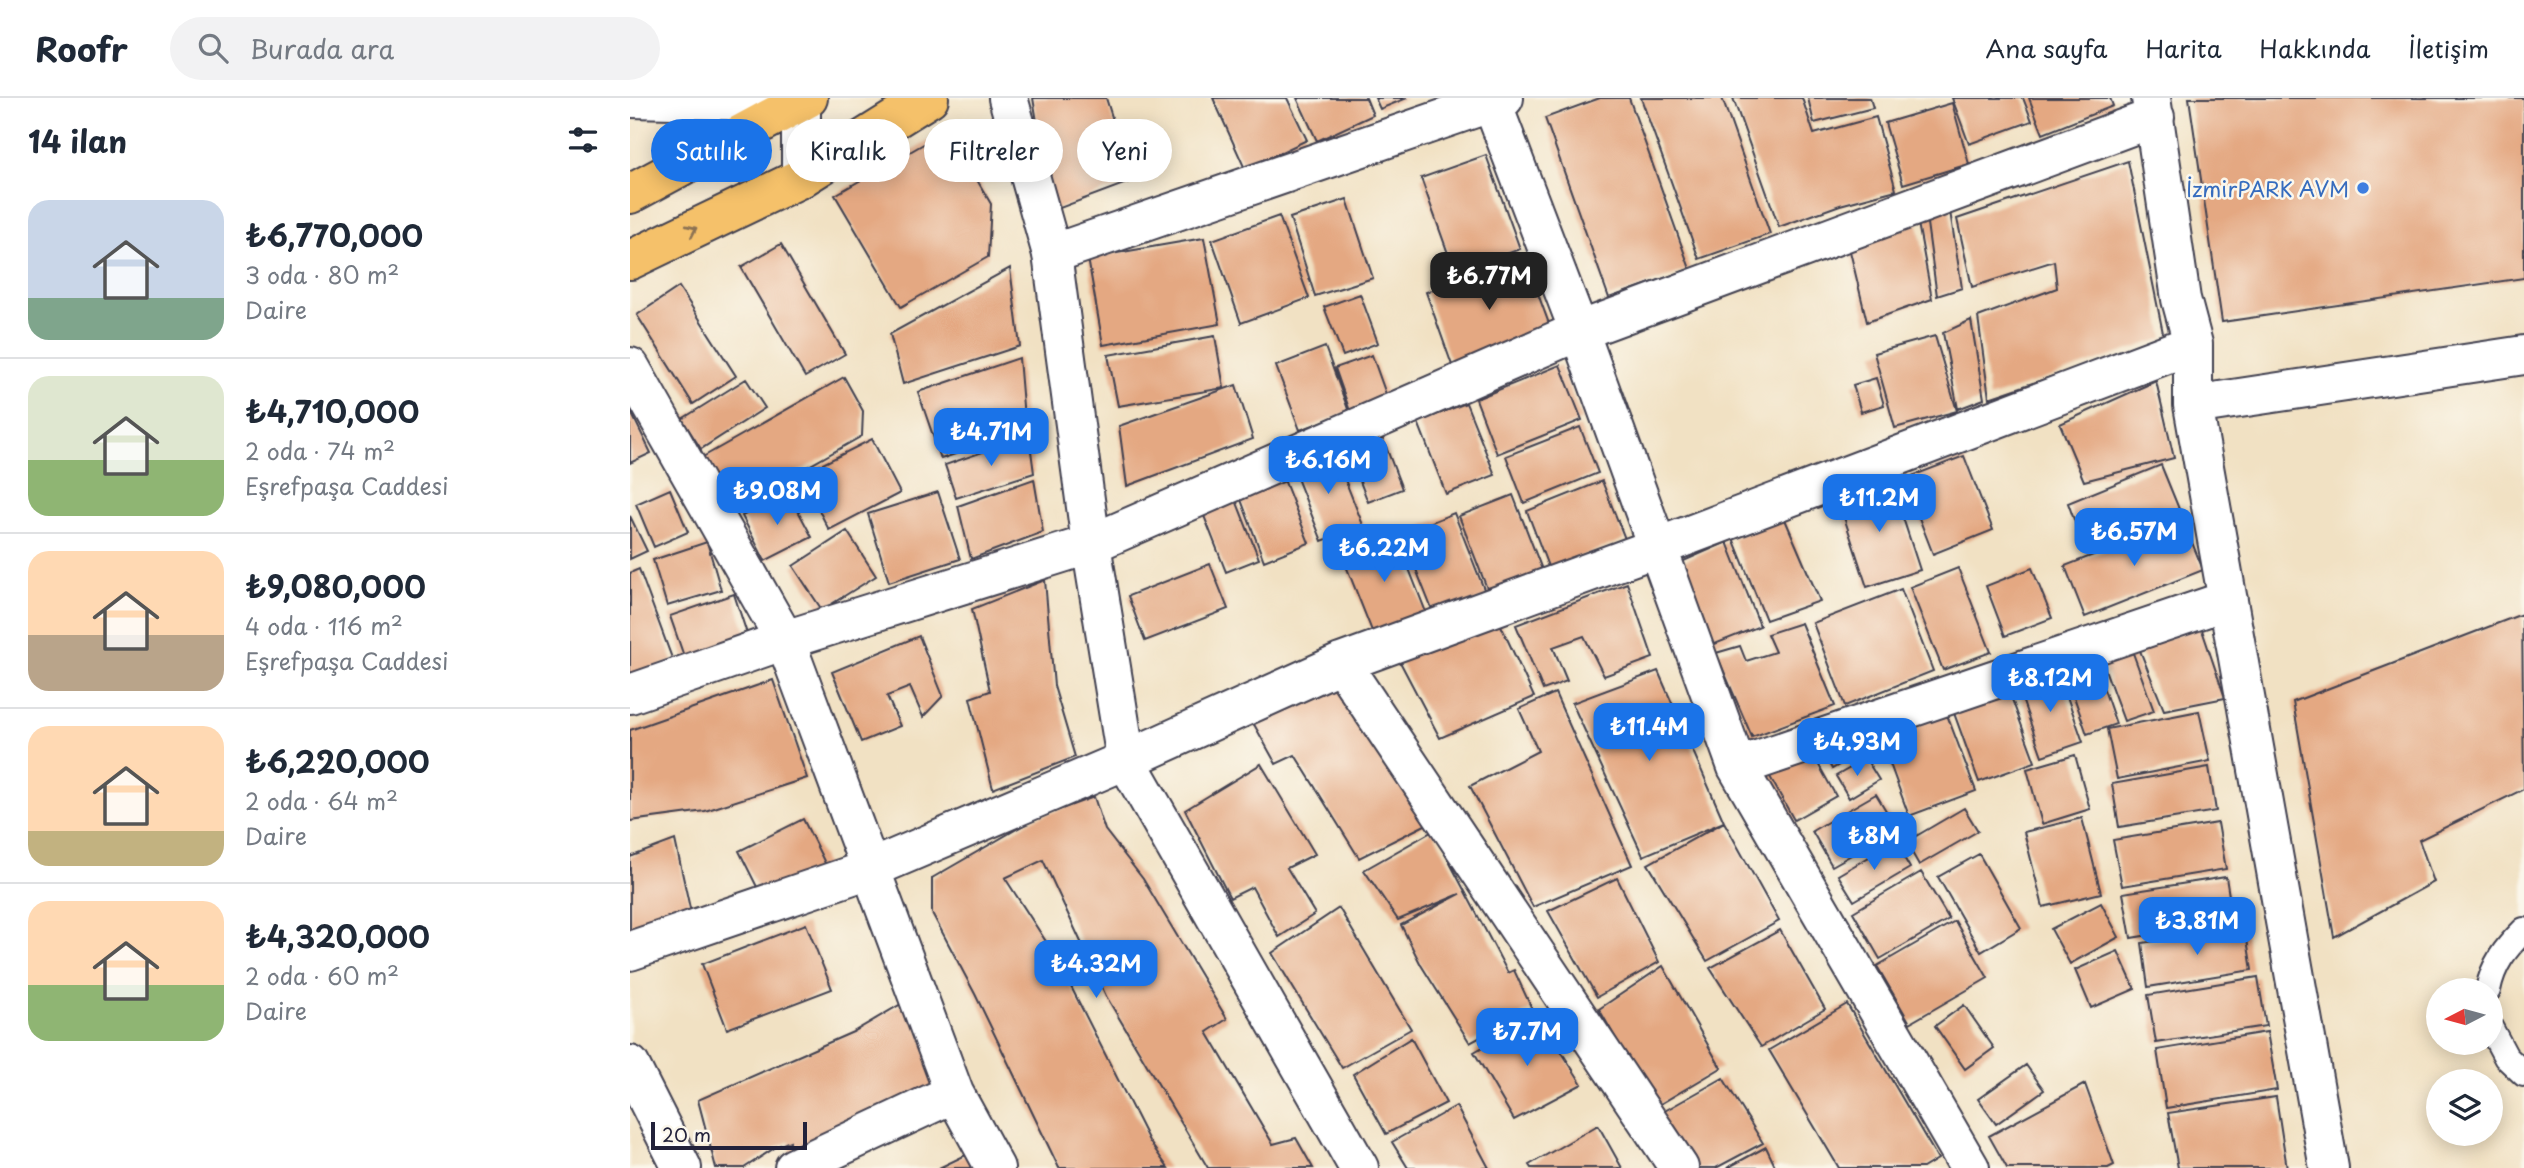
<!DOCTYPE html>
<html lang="tr">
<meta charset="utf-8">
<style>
:root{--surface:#fff;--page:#f2f2f3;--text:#1f2937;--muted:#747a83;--line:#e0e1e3;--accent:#1a73e8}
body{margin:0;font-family:"Playpen Sans",sans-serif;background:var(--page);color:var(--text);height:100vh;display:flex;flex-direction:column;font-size:26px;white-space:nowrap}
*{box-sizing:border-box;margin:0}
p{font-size:23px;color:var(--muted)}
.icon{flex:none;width:38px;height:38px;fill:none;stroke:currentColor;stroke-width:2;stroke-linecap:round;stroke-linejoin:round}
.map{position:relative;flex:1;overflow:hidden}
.sheet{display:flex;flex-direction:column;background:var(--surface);width:630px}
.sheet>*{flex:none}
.guide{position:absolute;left:21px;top:21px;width:665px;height:63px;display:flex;gap:14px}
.needle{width:46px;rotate:264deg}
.fabs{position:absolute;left:1796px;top:880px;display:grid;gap:14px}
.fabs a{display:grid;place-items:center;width:77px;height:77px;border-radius:50%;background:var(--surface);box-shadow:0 4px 18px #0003;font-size:35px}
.scale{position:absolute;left:21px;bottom:18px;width:156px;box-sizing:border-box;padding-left:7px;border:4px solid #22223b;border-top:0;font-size:19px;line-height:24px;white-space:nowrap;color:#22223b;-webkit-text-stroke:5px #fbf7ec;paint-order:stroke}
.price{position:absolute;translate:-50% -60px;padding:0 16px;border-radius:14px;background:var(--accent);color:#fff;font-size:23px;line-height:46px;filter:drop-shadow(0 2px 4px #0008)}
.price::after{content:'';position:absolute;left:50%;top:42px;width:21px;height:16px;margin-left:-10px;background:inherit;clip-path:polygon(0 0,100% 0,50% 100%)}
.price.on{background:#222;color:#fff}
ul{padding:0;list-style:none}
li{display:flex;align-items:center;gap:21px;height:175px;padding:0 28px}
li+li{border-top:2px solid var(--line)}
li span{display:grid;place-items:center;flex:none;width:196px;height:140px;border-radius:21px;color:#555}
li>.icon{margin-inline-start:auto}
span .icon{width:84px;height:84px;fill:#fffc;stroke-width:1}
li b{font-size:30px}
h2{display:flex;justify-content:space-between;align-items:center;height:84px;padding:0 28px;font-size:30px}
.chip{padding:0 24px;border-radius:32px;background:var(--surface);box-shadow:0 4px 18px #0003;font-size:24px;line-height:63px}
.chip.on{background:var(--accent);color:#fff}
header{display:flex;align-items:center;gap:42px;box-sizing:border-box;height:98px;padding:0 35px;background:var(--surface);border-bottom:2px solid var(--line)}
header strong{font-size:33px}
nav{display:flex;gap:38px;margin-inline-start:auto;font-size:24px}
.search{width:490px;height:63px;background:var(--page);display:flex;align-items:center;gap:18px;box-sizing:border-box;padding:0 24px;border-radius:38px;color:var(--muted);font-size:26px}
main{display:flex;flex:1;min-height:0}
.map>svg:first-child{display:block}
.building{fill:#e4a882}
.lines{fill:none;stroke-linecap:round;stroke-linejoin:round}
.service-casing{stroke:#413f4f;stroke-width:28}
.minor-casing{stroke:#413f4f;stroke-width:42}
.tertiary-casing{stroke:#413f4f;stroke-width:42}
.primary-casing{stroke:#413f4f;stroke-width:42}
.service{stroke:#fff;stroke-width:24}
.minor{stroke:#fff;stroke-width:38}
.tertiary{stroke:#fff;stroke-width:38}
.primary{stroke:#f5c16b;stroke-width:38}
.oneway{stroke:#8c7253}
.shop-dot{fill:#3f7fe0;stroke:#fbf7ec;stroke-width:2.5}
.labels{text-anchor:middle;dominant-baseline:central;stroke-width:5;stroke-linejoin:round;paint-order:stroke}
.shop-label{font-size:21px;fill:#366cbe;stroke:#fbf7ec;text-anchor:end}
</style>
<header>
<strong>Roofr</strong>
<div class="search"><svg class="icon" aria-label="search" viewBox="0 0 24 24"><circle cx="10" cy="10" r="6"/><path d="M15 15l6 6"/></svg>Burada ara</div>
<nav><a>Ana sayfa</a><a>Harita</a><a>Hakkında</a><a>İletişim</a></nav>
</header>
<main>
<section class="sheet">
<h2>14 ilan<svg class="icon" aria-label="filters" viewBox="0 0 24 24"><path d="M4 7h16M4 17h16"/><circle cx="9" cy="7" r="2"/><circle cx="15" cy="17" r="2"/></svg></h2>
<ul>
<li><span style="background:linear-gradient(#c9d6e8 70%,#7fa58c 0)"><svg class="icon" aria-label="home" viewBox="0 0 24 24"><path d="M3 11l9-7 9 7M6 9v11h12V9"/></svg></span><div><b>₺6,770,000</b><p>3 oda · 80 m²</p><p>Daire</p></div></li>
<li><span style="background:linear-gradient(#dfe7d0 60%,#8fb573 0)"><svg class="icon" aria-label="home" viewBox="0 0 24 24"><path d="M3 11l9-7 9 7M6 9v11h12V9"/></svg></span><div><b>₺4,710,000</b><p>2 oda · 74 m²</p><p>Eşrefpaşa Caddesi</p></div></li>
<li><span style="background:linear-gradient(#ffd9b3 60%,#b9a48a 0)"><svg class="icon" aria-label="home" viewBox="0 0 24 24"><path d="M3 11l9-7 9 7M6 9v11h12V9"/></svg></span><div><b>₺9,080,000</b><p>4 oda · 116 m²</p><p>Eşrefpaşa Caddesi</p></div></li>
<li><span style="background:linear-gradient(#ffd9b3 75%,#c2b280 0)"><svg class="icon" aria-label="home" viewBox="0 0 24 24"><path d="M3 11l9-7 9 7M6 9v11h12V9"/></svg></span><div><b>₺6,220,000</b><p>2 oda · 64 m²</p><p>Daire</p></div></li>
<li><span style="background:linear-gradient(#ffd9b3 60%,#8fb573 0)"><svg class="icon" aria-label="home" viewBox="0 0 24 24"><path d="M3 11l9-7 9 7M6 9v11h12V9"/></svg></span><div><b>₺4,320,000</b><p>2 oda · 60 m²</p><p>Daire</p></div></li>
</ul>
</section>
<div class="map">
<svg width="1894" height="1070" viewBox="0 0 1894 1070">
<rect width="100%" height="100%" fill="#fbf7ec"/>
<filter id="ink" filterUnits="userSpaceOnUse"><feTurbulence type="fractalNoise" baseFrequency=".0143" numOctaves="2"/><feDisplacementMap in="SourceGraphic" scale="14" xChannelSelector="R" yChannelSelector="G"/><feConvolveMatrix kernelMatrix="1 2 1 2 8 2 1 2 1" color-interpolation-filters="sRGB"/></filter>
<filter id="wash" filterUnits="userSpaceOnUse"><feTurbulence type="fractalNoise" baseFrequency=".00686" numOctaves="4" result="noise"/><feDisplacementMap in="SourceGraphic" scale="28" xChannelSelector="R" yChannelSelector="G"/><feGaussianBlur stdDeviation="1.57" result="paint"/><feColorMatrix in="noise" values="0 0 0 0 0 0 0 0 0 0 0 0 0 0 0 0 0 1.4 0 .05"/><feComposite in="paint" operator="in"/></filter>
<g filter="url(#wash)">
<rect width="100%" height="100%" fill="#f1e1c3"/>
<g id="blocks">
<path class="building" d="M 403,0 L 476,0 L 502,83 L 422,113 Z
M 583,0 L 657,0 L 677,42 L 615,71 Z
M 667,0 L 736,0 L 743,17 L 687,43 Z
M 745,0 L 777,0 L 750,11 Z
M 970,0 L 999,0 L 1060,171 L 979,200 L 915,20 Z
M 1011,0 L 1092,0 L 1140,136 L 1069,161 Z
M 1103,0 L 1172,0 L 1184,36 L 1246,19 L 1266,92 L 1210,107 L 1149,129 Z
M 1178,0 L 1240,0 L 1243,10 L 1184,25 Z
M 1322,0 L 1393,0 L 1402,23 L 1339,46 Z
M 1399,0 L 1480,0 L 1483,8 L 1413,36 Z
M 1559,0 L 1894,0 L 1894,180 L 1592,224 Z
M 1322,5 L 1339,66 L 1273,86 L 1255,25 Z
M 318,32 L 361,106 L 358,159 L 271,209 L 205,97 Z
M 856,57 L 890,151 L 825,175 L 791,80 Z
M 1498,63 L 1534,240 L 1359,300 L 1348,219 L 1427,190 L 1424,163 L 1342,189 L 1327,121 Z
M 717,101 L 743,180 L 685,198 L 660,120 Z
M 1319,107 L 1332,190 L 1307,198 L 1296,118 Z
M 649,118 L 679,200 L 611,225 L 582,142 Z
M 1288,125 L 1302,201 L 1237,224 L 1219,149 Z
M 574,140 L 590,226 L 473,247 L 458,160 Z
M 151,146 L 215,256 L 175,279 L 111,169 Z
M 894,158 L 922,234 L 823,270 L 796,194 Z
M 380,170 L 390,248 L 273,286 L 260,236 Z
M 49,189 L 106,278 L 63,306 L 7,217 Z
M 730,196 L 748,245 L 713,258 L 694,209 Z
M 1341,222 L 1354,301 L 1328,311 L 1313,235 Z
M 585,238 L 594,290 L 488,308 L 478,257 Z
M 1305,238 L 1327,313 L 1265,330 L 1244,255 Z
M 695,249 L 719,314 L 670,332 L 646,268 Z
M 742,257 L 757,299 L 720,313 L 705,270 Z
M 389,260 L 395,332 L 311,361 L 288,294 Z
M 930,267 L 952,322 L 867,356 L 846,301 Z
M 214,279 L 233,313 L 232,338 L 101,412 L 71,360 Z
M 1246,280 L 1254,307 L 1231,314 L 1223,287 Z
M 116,281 L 135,310 L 71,351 L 52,321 Z
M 1526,283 L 1544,360 L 1454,383 L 1430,326 Z
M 606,287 L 623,341 L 497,388 L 489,328 Z
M 836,305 L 865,377 L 816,396 L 788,324 Z
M 0,312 L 21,355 L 0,365 Z
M 950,329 L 968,375 L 894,405 L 876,358 Z
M 399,338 L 404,375 L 326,400 L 315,367 Z
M 242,341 L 270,395 L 199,432 L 171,377 Z
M 753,341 L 772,391 L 738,404 L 719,355 Z
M 704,354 L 733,427 L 692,443 L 663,370 Z
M 1334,358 L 1363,432 L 1303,456 L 1274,381 Z
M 1531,367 L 1549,411 L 1454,449 L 1438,405 Z
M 651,374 L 679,445 L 634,463 L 607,391 Z
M 404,381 L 413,434 L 341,461 L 328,408 Z
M 972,383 L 995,441 L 919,471 L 897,413 Z
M 1261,383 L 1290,472 L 1237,489 L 1208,401 Z
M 40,391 L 58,434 L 24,449 L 6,406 Z
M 158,394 L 182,439 L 135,463 L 112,418 Z
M 308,394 L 330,461 L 259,484 L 238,416 Z
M 604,397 L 629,461 L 596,474 L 571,410 Z
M 883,397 L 914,477 L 860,498 L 829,418 Z
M 824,415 L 857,499 L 805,519 L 772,436 Z
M 0,418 L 17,453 L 0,461 Z
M 1154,419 L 1190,503 L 1136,522 L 1103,440 Z
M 1553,422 L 1573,472 L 1455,519 L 1435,468 Z
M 217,433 L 246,478 L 192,512 L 163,468 Z
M 765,435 L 797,517 L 744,538 L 711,455 Z
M 77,444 L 91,492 L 37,508 L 23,462 Z
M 1097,444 L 1130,528 L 1080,548 L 1049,465 Z
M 580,466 L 598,511 L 515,543 L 498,498 Z
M 1328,470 L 1361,554 L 1313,572 L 1280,489 Z
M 1402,470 L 1422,520 L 1375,538 L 1356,488 Z
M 9,471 L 43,563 L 0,579 L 0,475 Z
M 415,482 L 424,588 L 445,659 L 363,691 L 340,600 L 360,593 L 342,511 Z
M 997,485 L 1023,560 L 974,578 L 954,538 L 923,549 L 937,583 L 913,592 L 886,527 Z
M 1271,491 L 1303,573 L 1215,608 L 1183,525 Z
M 104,496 L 119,542 L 56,564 L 40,518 Z
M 1892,516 L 1894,691 L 1789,742 L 1804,784 L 1704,839 L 1663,604 Z
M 868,521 L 904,599 L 810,640 L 769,562 Z
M 1171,525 L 1205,608 L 1122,639 L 1086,555 L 1110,548 L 1116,563 L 1145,554 L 1137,536 Z
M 1571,529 L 1595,600 L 1534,612 L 1509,550 Z
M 289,538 L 313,598 L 293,619 L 280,589 L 257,598 L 270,628 L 231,644 L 202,574 Z
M 1499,544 L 1524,613 L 1494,623 L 1469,555 Z
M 1462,557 L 1486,626 L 1457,636 L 1433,567 Z
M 1028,573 L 1094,724 L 1013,758 L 942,605 Z
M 1428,573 L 1453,644 L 1412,658 L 1387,587 Z
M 708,577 L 797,726 L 729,760 L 665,657 L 646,666 L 621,621 Z
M 143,582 L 177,680 L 75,713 L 0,723 L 0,632 Z
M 925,595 L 1002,767 L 903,809 L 840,688 L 908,653 L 889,611 Z
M 1380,596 L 1405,664 L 1349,684 L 1324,615 Z
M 1569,613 L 1580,663 L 1487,681 L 1477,631 Z
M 1317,617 L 1346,693 L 1279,718 L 1251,641 Z
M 1224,638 L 1233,653 L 1202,671 L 1194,656 Z
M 1181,653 L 1206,698 L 1164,722 L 1139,677 Z
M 1445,657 L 1460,711 L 1412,726 L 1397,671 Z
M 1236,661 L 1249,682 L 1219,700 L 1206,678 Z
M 631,666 L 685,756 L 657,770 L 685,816 L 649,839 L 622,789 L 600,800 L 555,712 Z
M 1579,669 L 1586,713 L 1489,729 L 1482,686 Z
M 1246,696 L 1267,731 L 1202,768 L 1182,733 Z
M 464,699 L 475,732 L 513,781 L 597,921 L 577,934 L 643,1046 L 666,1040 L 683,1070 L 578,1070 L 476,898 L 413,762 L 375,780 L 426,859 L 519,1043 L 538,1070 L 429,1070 L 345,896 L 302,815 L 302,780 L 404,721 Z
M 1334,710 L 1348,733 L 1289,767 L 1276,744 Z
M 1452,720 L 1471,795 L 1413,809 L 1394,734 Z
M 173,721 L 197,769 L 133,801 L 109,753 Z
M 1094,724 L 1149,823 L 1077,863 L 1018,766 Z
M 1588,725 L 1596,771 L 1492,788 L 1483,742 Z
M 803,733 L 878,875 L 884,872 L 902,911 L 840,945 L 791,867 L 771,827 L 830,796 L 768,822 L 734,772 Z
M 45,742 L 61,815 L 0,837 L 0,759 Z
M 1265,744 L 1280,770 L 1224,803 L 1208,777 Z
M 1349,756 L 1391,830 L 1351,854 L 1308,779 Z
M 1291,774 L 1319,821 L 1250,861 L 1223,814 Z
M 1596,779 L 1603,823 L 1501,840 L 1493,795 Z
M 987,780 L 1029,864 L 967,899 L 918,813 Z
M 1471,805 L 1489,839 L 1440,866 L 1421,831 Z
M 709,810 L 781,931 L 712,970 L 642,855 Z
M 1325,823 L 1358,880 L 1280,925 L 1247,868 Z
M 176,826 L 202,891 L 97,931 L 72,866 Z
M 1615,829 L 1622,872 L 1518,889 L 1512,845 Z
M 1150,832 L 1195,911 L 1131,949 L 1080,870 Z
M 1488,853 L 1505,891 L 1461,910 L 1445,872 Z
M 1033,868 L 1091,970 L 1025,1009 L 969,911 Z
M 1628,879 L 1636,928 L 1526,945 L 1518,897 Z
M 278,902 L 312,987 L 160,1057 L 160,1043 L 146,1049 L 114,1070 L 86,1070 L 68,1002 L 223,934 Z
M 1217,906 L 1308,1061 L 1293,1070 L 1209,1070 L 1139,952 Z
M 1334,907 L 1364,950 L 1335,971 L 1305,928 Z
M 908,917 L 952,986 L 884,1022 L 844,954 Z
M 1637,934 L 1647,992 L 1536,1010 L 1527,952 Z
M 781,940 L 816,1005 L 756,1036 L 723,976 Z
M 1396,967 L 1414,992 L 1366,1026 L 1348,1001 Z
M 1093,980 L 1133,1045 L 1086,1070 L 1054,1070 L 1024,1019 Z
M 1455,986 L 1484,1067 L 1478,1070 L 1377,1070 L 1359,1038 Z
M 1646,999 L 1657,1070 L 1548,1070 L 1538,1015 Z
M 826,1008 L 859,1070 L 778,1070 L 762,1044 Z
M 968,1027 L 992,1070 L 901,1070 L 899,1067 Z
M 1136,1049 L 1146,1070 L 1097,1070 Z
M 344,1053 L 354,1070 L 309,1070 Z"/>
</g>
</g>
<g filter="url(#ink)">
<use href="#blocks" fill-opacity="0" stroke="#413f4f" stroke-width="2"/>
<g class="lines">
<defs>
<path id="service" d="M 1858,892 C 1863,866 1875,851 1894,832
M 1860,929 L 1876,959 L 1894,976"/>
<path id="minor" d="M 0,0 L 171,4
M 860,0 L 949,233 L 1107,669 L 1340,1070
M 1521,0 L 1551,201 L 1563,246 L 1563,307 L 1699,1070
M 422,156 L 874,0
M 0,269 L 155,542 L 324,995 L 365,1070
M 1563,307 L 1894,257
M 711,565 L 1049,1070
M 0,596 L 155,542 L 461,446 L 949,233 L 1525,19
M 1107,669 L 1598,502
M 0,853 L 240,771 L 496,662 L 711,565 L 1028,449 L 1563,246
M 0,967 L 52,1070
M 164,1070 L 324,995"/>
<path id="tertiary" d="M 168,0 L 171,4 L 171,80
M 378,0 L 422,156 L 461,446 L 496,662 L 729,1070"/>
<path id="primary" d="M 0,96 L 178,0
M 0,162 L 171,80 L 299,0"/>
</defs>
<use href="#service" class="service-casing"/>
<use href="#minor" class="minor-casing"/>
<use href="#tertiary" class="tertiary-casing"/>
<use href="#primary" class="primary-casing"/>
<use href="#service" class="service"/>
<use href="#minor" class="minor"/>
<use href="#tertiary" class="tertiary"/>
<use href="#primary" class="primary"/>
</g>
<defs><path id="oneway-chevron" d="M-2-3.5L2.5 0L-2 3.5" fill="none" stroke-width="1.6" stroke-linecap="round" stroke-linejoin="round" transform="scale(1.75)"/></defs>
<use class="oneway" href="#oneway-chevron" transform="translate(62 132) rotate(-25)"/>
</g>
<circle class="shop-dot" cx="1733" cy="90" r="7"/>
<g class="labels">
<g class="shop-label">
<text x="1719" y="90">İzmirPARK AVM</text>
</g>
</g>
</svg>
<div class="fabs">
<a><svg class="needle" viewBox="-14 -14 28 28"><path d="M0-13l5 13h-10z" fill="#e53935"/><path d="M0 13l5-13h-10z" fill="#747a83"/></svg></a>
<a><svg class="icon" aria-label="layers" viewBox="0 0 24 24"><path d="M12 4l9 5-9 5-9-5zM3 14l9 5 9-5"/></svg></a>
</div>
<div class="scale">20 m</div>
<b class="price on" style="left:859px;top:214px">₺6.77M</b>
<b class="price" style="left:361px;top:370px">₺4.71M</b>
<b class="price" style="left:698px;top:398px">₺6.16M</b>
<b class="price" style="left:147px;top:429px">₺9.08M</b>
<b class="price" style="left:1249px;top:436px">₺11.2M</b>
<b class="price" style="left:1504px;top:470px">₺6.57M</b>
<b class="price" style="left:754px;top:486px">₺6.22M</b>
<b class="price" style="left:1420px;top:616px">₺8.12M</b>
<b class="price" style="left:1019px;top:665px">₺11.4M</b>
<b class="price" style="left:1227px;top:680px">₺4.93M</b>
<b class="price" style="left:1244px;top:774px">₺8M</b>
<b class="price" style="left:1567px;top:859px">₺3.81M</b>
<b class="price" style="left:466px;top:902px">₺4.32M</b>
<b class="price" style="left:897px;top:970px">₺7.7M</b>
<div class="guide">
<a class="chip on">Satılık</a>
<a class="chip">Kiralık</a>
<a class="chip">Filtreler</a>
<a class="chip">Yeni</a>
</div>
</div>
</main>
